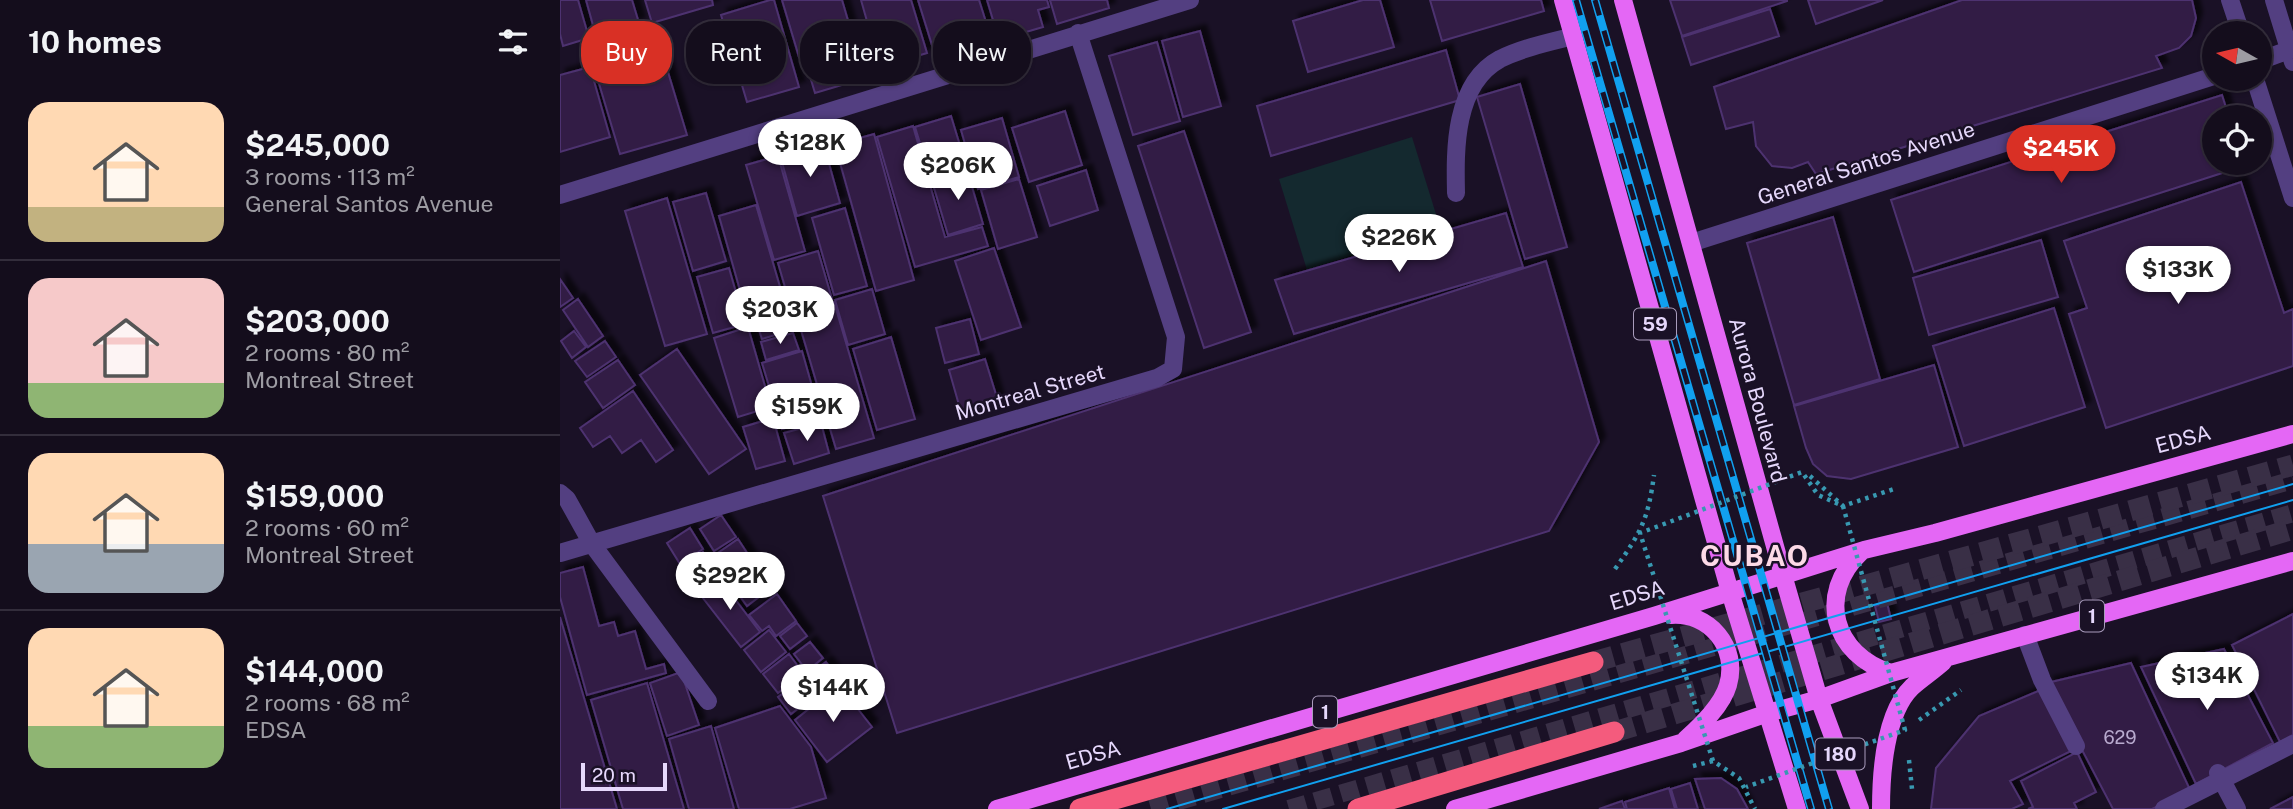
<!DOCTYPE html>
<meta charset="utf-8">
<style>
:root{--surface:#140d1c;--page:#211b29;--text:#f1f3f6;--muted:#9d9ca3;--line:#332d3b;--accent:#d93025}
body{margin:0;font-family:"Public Sans",sans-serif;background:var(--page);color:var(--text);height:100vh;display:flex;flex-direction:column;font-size:26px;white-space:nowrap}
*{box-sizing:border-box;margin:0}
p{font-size:23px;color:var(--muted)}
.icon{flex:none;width:38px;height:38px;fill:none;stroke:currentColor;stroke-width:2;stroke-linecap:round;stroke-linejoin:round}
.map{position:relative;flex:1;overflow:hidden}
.panel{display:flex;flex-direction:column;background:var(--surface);width:560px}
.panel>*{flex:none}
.banner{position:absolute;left:21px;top:21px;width:665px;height:63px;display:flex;gap:14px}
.needle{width:46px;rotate:278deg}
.tools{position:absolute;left:1642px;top:21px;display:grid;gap:14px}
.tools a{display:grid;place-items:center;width:70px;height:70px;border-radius:50%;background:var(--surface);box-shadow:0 2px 5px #0004,0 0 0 2px var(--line);font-size:35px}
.scale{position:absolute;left:21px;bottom:18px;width:86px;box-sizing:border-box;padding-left:7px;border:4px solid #e6d8fc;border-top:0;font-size:19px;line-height:24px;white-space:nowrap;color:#e6d8fc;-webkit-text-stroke:5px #1a1126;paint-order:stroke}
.price{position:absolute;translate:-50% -60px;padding:0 16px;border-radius:24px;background:#fff;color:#222;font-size:23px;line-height:46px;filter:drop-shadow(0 2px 4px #0008)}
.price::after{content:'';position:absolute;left:50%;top:42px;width:21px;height:16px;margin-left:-10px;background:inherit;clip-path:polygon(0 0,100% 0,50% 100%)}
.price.active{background:var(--accent);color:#fff}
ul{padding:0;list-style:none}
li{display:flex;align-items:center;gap:21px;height:175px;padding:0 28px}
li+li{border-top:2px solid var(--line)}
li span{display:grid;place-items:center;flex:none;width:196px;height:140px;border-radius:21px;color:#555}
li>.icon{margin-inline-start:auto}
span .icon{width:84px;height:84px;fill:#fffc;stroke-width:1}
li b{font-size:30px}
h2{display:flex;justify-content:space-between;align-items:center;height:84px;padding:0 28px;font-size:30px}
.chip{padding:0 24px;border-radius:28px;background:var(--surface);box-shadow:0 2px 5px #0004,0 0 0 2px var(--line);font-size:24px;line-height:63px}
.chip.active{background:var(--accent);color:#fff}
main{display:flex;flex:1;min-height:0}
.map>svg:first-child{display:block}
.green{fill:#14292f}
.building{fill:#301e45;stroke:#4e3270;stroke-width:2;filter:url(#shadow)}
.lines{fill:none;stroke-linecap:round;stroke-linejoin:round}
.minor-tunnel{stroke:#392f46;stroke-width:18;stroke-dasharray:18 9;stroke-linecap:butt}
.highway-tunnel{stroke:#392f46;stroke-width:21;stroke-dasharray:21 10;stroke-linecap:butt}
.path{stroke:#3899b1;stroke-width:4.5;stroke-dasharray:3.5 5;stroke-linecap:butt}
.minor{stroke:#533f81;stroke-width:18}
.major{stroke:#e467f5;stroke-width:18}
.highway{stroke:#f45b7d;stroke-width:21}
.tram{stroke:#11a0ef;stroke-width:2}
.rail-casing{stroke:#11a0ef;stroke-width:8}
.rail{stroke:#1a1126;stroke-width:5;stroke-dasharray:16;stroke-linecap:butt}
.path-bridge{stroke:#3899b1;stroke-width:4.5;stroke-dasharray:3.5 5;stroke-linecap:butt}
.labels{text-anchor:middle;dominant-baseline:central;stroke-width:5;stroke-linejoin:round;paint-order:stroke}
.number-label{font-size:18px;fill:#b8aace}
.shield{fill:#1a1126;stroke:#a99cbc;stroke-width:2}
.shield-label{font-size:19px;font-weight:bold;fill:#e6d8fc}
.street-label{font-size:21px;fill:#e6d8fc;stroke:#1a1126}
.district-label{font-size:28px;font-weight:bold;letter-spacing:2px;fill:#fddae7;stroke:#1a1126}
</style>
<main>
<section class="panel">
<h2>10 homes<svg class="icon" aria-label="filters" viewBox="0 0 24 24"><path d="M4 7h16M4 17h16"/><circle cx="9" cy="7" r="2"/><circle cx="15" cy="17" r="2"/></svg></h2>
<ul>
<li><span style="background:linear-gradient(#ffd9b3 75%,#c2b280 0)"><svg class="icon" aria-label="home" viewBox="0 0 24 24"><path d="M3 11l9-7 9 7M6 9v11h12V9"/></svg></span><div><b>$245,000</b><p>3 rooms · 113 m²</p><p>General Santos Avenue</p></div></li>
<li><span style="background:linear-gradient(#f6c9c9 75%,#8fb573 0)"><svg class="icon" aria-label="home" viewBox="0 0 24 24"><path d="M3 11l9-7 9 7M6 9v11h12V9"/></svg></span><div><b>$203,000</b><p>2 rooms · 80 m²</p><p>Montreal Street</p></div></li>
<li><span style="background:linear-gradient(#ffd9b3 65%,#9aa5b1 0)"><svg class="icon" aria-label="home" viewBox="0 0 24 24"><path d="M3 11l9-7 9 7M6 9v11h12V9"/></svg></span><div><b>$159,000</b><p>2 rooms · 60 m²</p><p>Montreal Street</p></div></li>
<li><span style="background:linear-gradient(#ffd9b3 70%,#8fb573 0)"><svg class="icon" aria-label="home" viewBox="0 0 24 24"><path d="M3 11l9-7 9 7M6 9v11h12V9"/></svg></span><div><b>$144,000</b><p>2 rooms · 68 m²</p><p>EDSA</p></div></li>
</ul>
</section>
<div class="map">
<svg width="1733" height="809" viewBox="0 0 1733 809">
<defs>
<filter id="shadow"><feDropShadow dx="6" dy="-6" stdDeviation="2" flood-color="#0009"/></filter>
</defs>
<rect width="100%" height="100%" fill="#1a1126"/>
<path class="green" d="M 852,137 L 880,227 L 747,270 L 719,179 Z"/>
<path class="building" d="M 0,0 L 18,0 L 29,38 L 3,46 L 0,34 Z
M 26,0 L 72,0 L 79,23 L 36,36 Z
M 85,0 L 152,0 L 153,5 L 92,23 Z
M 210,0 L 214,0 L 239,87 L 187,102 L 161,15 Z
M 222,0 L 282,0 L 294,41 L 239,57 Z
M 301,0 L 351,0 L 367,53 L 320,67 Z
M 358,0 L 419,0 L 432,41 L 376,58 Z
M 427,0 L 487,0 L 489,7 L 478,10 L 483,27 L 439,40 Z
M 490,0 L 547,0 L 549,8 L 497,24 Z
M 803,0 L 820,0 L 834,47 L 748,72 L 733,21 Z
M 870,0 L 981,0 L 984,11 L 882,41 Z
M 1110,0 L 1227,0 L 1227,1 L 1122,36 Z
M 1248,0 L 1323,0 L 1256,24 Z
M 1402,0 L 1632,0 L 1636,18 L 1631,36 L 1619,48 L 1596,56 L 1602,68 L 1256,174 L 1248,162 L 1232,168 L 1212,166 L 1196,146 L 1193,122 L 1166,129 L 1154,87 Z
M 1210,9 L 1219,36 L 1131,65 L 1122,37 Z
M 640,31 L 661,106 L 623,117 L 602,41 Z
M 98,39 L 127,135 L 60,154 L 32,60 Z
M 597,42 L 620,121 L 573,135 L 549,56 Z
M 302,43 L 312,76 L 255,93 L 245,60 Z
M 886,50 L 900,100 L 711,156 L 697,106 Z
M 30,67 L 50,137 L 0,152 L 0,75 Z
M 960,84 L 1007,247 L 965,259 L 917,97 Z
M 1662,95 L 1669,117 L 1654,117 L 1654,163 L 1683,163 L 1684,166 L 1354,272 L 1331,200 Z
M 505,111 L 522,165 L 469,182 L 452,128 Z
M 391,116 L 405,162 L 369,172 L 355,127 Z
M 442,118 L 459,177 L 418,189 L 401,130 Z
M 353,126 L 385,237 L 422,227 L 428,246 L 355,267 L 317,137 Z
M 624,131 L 691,332 L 644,348 L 578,146 Z
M 314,134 L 354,280 L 316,291 L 275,145 Z
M 263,142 L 280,203 L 237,216 L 220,155 Z
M 218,156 L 245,251 L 214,260 L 186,165 Z
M 407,170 L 423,224 L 388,235 L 372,181 Z
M 526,170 L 538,210 L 490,226 L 477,186 Z
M 459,179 L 477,237 L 438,249 L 421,190 Z
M 1681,182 L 1724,313 L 1733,309 L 1733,366 L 1546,428 L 1509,314 L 1527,308 L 1504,241 Z
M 146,193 L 166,261 L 133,271 L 113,202 Z
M 107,198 L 147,334 L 105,346 L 65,211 Z
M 196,205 L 223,297 L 185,308 L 159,216 Z
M 285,208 L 307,286 L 274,295 L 252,218 Z
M 946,213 L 963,267 L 734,334 L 715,280 Z
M 1273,217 L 1320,379 L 1234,405 L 1187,243 Z
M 1481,240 L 1498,297 L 1369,335 L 1353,278 Z
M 434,248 L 461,327 L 421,340 L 395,261 Z
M 258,251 L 272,299 L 232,311 L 218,263 Z
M 986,261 L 1039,442 L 989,531 L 337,733 L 263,496 Z
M 169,268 L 185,324 L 153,333 L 137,277 Z
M 0,279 L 13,298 L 0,307 Z
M 312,289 L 325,334 L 288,345 L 275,300 Z
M 18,299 L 43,336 L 28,347 L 3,310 Z
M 274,302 L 314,438 L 276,449 L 236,313 Z
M 1494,308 L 1525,407 L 1404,446 L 1373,346 Z
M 227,315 L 231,330 L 202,339 L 197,324 Z
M 410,319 L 419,354 L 385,363 L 376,328 Z
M 188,327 L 211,407 L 178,417 L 154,338 Z
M 14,331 L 26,347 L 12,358 L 1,341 Z
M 233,333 L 239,350 L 206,360 L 201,342 Z
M 331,337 L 355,419 L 317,430 L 293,349 Z
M 45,341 L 56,357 L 27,377 L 15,361 Z
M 117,349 L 186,449 L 149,474 L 80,375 Z
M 242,351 L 261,418 L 222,429 L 202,363 Z
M 425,359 L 438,401 L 401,412 L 389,370 Z
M 58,360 L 75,385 L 43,408 L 25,382 Z
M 1374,365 L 1398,447 L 1291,479 L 1267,476 L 1253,464 L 1246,448 L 1234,406 Z
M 73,391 L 113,450 L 96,462 L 81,440 L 62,453 L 50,436 L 33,447 L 20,428 Z
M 213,418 L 225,461 L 196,469 L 183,427 Z
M 261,423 L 269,453 L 234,464 L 224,433 Z
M 161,515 L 176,537 L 154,551 L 140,529 Z
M 130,528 L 143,549 L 120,564 L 107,543 Z
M 178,539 L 191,559 L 168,574 L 155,555 Z
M 143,552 L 157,572 L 136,587 L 122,567 Z
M 193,562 L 211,588 L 187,606 L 168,580 Z
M 23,567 L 39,626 L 54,622 L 58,636 L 75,631 L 86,669 L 104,664 L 106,673 L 27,695 L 0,597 L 0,573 Z
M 159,578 L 200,632 L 181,647 L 139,593 Z
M 217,594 L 236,621 L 216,636 L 209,626 L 202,631 L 189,615 Z
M 1327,603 L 1331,619 L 1319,622 L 1315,606 Z
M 1733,614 L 1733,735 L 1720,742 L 1672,645 Z
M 0,617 L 57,809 L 0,809 Z
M 237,623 L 247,636 L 230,649 L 220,636 Z
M 209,630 L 226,652 L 201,672 L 184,650 Z
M 250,642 L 263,658 L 247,671 L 234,654 Z
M 1664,649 L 1713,743 L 1636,784 L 1581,667 Z
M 229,654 L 243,673 L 218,693 L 203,674 Z
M 266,662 L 280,680 L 261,694 L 247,676 Z
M 1571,663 L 1631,792 L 1592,809 L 1553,809 L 1487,683 Z
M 121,672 L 139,725 L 107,736 L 90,683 Z
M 243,678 L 256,695 L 231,714 L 218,697 Z
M 87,683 L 124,809 L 63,809 L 31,700 Z
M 279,685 L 312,727 L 267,762 L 235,720 Z
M 1483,689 L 1515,749 L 1450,781 L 1463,804 L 1452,809 L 1371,809 L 1376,768 L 1419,716 Z
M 220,706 L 251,747 L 266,798 L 230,809 L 179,809 L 155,728 Z
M 151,726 L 174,809 L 129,809 L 109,739 Z
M 1517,752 L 1536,792 L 1514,803 L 1517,809 L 1468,809 L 1473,807 L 1461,781 Z
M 1161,778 L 1177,789 L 1188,809 L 1145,809 L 1135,779 Z
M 1130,783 L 1138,809 L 1117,809 L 1111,789 Z
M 1109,788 L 1115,809 L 1067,809 L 1065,802 Z
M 1733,797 L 1733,809 L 1710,809 Z
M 1062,801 L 1065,809 L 1039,809 Z"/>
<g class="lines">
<path class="minor-tunnel" d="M 591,809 L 1733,480
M 729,809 L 1733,513"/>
<path class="highway-tunnel" d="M 1033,662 L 1733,465
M 1054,732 L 1733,529"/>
<path class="path" d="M 1250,476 L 1283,506 L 1334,489
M 1055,569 C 1081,532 1088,520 1094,475
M 1359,720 L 1401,690
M 1349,760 L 1352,789
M 1133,766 L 1153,761 L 1179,778 L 1195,809"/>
<path class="minor" d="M 1670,0 L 1681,33
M 1714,0 L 1733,62
M 1699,61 L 1729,50
M 1695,79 L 1733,198
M 896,193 C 895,149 894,84 940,59 C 962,48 990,42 1014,36
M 0,195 L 630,0
M 1131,243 L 1654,76
M 0,493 L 7,499 L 32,544 L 148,701
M 0,553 L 597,378 L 613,369 L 616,337 L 518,33
M 1465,635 L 1482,680 L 1516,746
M 1658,773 L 1677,809
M 1604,809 L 1733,744"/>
<path class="major" d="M 1003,0 L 1170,592 L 1237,809
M 1063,0 L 1223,575 L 1259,699 L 1300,809
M 1301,552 C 1256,594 1273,655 1331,673
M 1111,615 C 1149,612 1179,647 1168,685 C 1162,706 1140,726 1125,740
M 437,809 L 1094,616 L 1304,550 L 1375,533 L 1733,434
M 895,809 L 1121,743 L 1208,713 L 1259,699 L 1331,673 L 1733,561
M 1321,809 C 1321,773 1325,713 1352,687 C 1362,678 1373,671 1383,662"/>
<path class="highway" d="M 520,809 L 1033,662
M 798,809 L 1054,732"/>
<path class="tram" d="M 607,809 L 1733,484
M 663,809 L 1733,500"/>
<defs>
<path id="rail" d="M 1016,0 L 1251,809
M 1035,0 L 1269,809"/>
</defs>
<use href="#rail" class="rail-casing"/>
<use href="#rail" class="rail"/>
<path class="path-bridge" d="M 1153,761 L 1080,533 L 1242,472 L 1258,495 L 1283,506 L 1345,730 L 1186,787"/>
</g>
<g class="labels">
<g class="number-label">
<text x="1560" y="737">629</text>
</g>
<g class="shield">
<rect x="1074" y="308.5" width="42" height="31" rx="5"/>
<rect x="1520" y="600.5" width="24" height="31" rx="5"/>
<rect x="753" y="696.5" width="24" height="31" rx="5"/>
<rect x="1255.5" y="738.5" width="49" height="31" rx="5"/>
</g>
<g class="shield-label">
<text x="1095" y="324">59</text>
<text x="1532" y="616">1</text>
<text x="765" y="712">1</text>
<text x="1280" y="754">180</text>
</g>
<g class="street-label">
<text transform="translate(1306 163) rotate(-18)">General Santos Avenue</text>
<text transform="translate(470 392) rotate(-16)">Montreal Street</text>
<text transform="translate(1198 400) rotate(75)">Aurora Boulevard</text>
<text transform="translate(1623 439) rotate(-15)">EDSA</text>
<text transform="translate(1077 595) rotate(-17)">EDSA</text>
<text transform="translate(533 755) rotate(-16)">EDSA</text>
</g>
<g class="district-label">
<text x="1195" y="555">CUBAO</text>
</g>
</g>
</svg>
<div class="tools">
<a><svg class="needle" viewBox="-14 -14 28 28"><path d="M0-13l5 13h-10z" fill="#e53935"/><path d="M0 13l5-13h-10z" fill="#9d9ca3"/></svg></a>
<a><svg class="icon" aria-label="locate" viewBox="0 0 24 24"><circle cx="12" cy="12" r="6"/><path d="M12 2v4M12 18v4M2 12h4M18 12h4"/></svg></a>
</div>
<div class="scale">20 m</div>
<b class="price" style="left:250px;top:179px">$128K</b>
<b class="price active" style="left:1501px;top:185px">$245K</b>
<b class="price" style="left:398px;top:202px">$206K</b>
<b class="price" style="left:839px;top:274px">$226K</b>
<b class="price" style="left:1618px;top:306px">$133K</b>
<b class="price" style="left:220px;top:346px">$203K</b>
<b class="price" style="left:247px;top:443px">$159K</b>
<b class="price" style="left:170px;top:612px">$292K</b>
<b class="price" style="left:1647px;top:712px">$134K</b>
<b class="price" style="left:273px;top:724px">$144K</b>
<div class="banner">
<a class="chip active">Buy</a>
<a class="chip">Rent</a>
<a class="chip">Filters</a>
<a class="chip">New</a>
</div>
</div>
</main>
